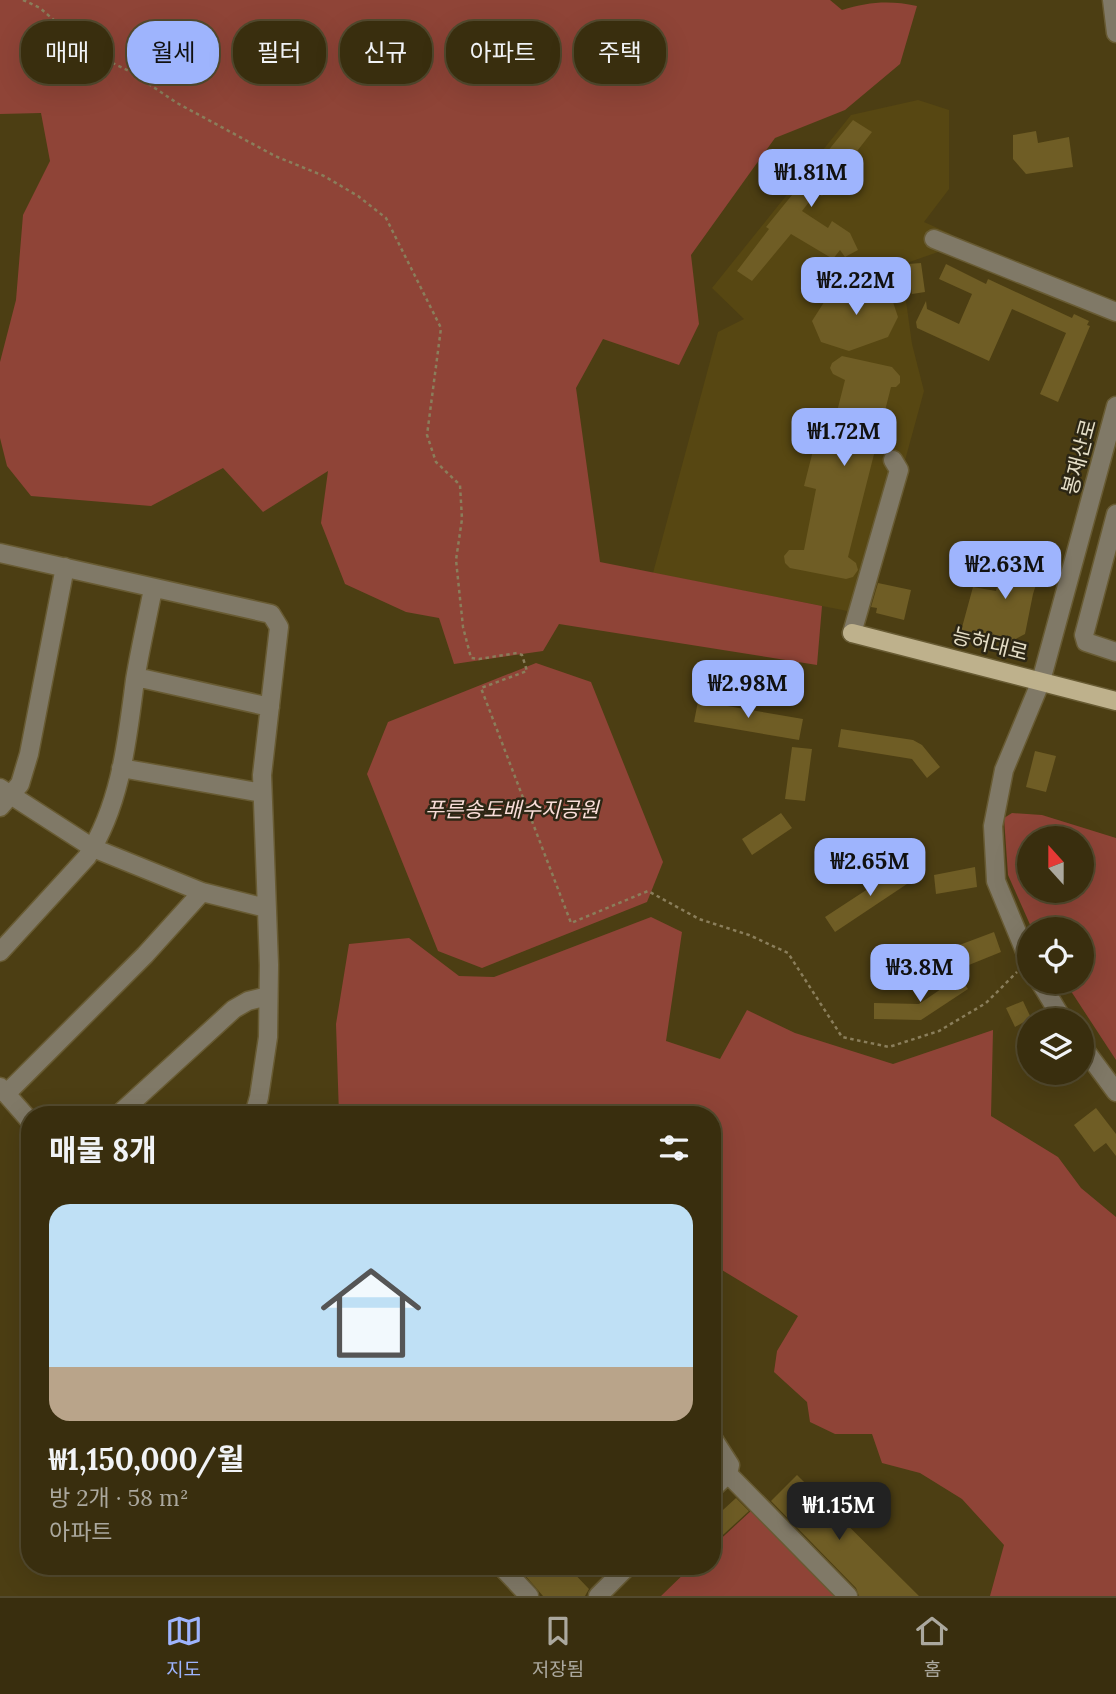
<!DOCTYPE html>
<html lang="ko">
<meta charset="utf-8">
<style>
:root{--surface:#392e0e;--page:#443a1c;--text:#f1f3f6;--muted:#aba89e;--line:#534a2e;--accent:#9eb4fd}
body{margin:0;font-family:Lora,"Noto Sans KR",serif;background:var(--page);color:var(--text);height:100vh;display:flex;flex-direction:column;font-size:26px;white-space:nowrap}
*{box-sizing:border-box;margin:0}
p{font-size:23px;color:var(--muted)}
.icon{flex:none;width:38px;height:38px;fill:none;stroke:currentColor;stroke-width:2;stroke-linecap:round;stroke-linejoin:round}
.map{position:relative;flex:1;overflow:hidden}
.panel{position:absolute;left:21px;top:1106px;width:700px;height:469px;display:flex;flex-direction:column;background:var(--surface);border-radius:28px;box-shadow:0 7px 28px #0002,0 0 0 2px var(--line)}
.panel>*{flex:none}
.banner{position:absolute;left:21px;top:21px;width:700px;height:63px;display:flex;gap:14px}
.needle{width:46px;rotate:339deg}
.tools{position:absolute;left:1017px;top:826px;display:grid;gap:14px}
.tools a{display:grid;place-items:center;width:77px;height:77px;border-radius:50%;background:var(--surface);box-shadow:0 7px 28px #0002,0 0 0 2px var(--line);font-size:35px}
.price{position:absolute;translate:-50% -60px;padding:0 16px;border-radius:14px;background:var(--accent);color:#111;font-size:23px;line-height:46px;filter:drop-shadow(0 2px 4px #0008)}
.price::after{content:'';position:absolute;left:50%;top:42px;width:21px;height:16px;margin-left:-10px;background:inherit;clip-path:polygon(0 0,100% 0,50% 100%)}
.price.active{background:#222;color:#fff}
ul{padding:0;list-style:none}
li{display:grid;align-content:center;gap:14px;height:371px;padding:0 28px}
li span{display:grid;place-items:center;height:217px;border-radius:21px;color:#555}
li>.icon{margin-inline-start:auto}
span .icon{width:126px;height:126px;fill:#fffc;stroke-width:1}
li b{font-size:30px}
h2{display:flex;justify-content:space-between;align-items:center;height:84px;padding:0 28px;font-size:30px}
.pill{padding:0 24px;border-radius:28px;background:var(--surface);box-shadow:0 7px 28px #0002,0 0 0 2px var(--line);font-size:24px;line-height:63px}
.pill.active{background:var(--accent);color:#111}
.dock{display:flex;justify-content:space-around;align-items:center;height:98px;border-top:2px solid var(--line);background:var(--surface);font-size:19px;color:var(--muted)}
.dock a{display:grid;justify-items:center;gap:4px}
.dock .active{color:var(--accent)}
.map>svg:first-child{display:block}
.built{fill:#574712}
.green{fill:#8f4437;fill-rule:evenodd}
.building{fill:#6f5d25}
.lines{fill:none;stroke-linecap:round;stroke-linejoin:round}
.minor-casing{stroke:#685b33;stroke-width:21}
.major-casing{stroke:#685b33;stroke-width:21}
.path{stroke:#8a7e5b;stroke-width:2.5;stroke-dasharray:3.5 3.5;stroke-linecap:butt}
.minor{stroke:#807967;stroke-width:18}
.major{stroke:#beb18c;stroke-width:18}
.labels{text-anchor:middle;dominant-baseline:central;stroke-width:5;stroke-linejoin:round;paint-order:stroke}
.street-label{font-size:21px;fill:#e5dec7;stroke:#2c2614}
.park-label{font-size:21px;font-style:italic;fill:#f9ddd8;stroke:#2c2614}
</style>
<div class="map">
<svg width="1116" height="1596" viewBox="0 0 1116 1596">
<rect width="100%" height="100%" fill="#4c3e13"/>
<path class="built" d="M 918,100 L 949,110 L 949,189 L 924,222 L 951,234 L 938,252 L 901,265 L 912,344 L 924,391 L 863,614 L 653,573 L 718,332 L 744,319 L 712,288 L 851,115 Z"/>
<path class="green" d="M 0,0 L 830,0 L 842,10 C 868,2 889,0 917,6 L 900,64 L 845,110 L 775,138 L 691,255 L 699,324 L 679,365 L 603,339 L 576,388 L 600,562 L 822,606 L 817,665 L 559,624 L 543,651 L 454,664 L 439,618 L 406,612 L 345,584 L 321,523 L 328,471 L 263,512 L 223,468 L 151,506 L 31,496 L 7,466 L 0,438 L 0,362 L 16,300 L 23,215 L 50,161 L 41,113 L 0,114 Z
M 536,663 L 591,682 L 663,862 L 647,902 L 482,968 L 438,951 L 367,774 L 388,722 Z
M 1012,813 L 1042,815 L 1116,838 L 1116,1060 L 1065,982 L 1082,982 L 1082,929 L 1032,929 L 1008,875 L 1004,818 ZM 1082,838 L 1082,891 L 1029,891 L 1029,838 Z
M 651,917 L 682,932 L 666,1041 L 720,1059 L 747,1010 L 795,1033 L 893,1064 L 993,1030 L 991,1116 L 1058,1157 L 1081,1188 L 1116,1217 L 1116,1596 L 990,1596 L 1004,1545 L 962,1499 L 920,1473 L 882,1463 L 872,1434 L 835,1434 L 810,1422 L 807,1402 L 774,1372 L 777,1351 L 798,1316 L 712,1264 L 712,1115 L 339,1115 L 336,1024 L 349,944 L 409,938 L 459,976 L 494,977 Z
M 753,1509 L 837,1596 L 661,1596 L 692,1566 L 712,1566 L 712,1547 Z"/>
<path class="building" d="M 853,120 L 872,132 L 822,196 L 817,192 L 802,211 L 828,228 L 832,221 L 850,233 L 858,250 L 845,257 L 840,250 L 833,259 L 791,234 L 752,281 L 737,271 L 769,229 L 766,227 Z
M 1036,131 L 1038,143 L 1069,137 L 1073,167 L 1026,174 L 1013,159 L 1013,135 Z
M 921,263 L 925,292 L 912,294 L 908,264 Z
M 946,264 L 986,284 L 988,279 L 1072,318 L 1074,314 L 1089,321 L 1087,325 L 1090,326 L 1058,402 L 1040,394 L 1066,333 L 1012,309 L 989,361 L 917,328 L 916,322 L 926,301 L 927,309 L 959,324 L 972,294 L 939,279 Z
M 867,282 L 890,293 L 898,317 L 888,337 L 849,351 L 821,342 L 812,321 L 828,296 Z
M 842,356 L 892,367 L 900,376 L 900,383 L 896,387 L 891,387 L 848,557 L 856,563 L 858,570 L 853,577 L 846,579 L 790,568 L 785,563 L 784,556 L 789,550 L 804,550 L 816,489 L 804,486 L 817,435 L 830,439 L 845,380 L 833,374 L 830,368 L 832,363 Z
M 1006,551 L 1044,560 L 1033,594 L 1025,634 L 1010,642 L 961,631 L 973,587 L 996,591 Z
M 878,583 L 911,590 L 904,620 L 876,613 L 877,608 L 871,607 Z
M 698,701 L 803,719 L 799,740 L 694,722 Z
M 841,729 L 913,740 L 922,745 L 940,767 L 927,778 L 912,759 L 838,747 Z
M 792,747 L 812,749 L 805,801 L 785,799 Z
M 1035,751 L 1056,756 L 1046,792 L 1026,787 Z
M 781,813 L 792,828 L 752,855 L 742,839 Z
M 906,864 L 916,878 L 835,932 L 825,917 Z
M 975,867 L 977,887 L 936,894 L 934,875 Z
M 994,932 L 1001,952 L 954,971 L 946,950 Z
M 960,976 L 968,989 L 921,1020 L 874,1019 L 874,1003 L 919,1004 Z
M 1023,1001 L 1031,1018 L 1015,1027 L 1006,1008 Z
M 1096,1108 L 1116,1134 L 1116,1156 L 1106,1143 L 1094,1152 L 1074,1125 Z
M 797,1475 L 919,1596 L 859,1596 L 856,1588 L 771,1501 Z
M 736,1498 L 749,1511 L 712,1545 L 712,1520 Z
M 517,1566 L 567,1566 L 589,1589 L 585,1596 L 543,1596 Z"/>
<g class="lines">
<defs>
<path id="minor" d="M 1112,0 L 1116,33
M 934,239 L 1116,312
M 1116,514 L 1084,635 L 1086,642 L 1116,652
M 0,553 L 271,614 L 279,627 L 262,775 L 269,965 L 268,1037 L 259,1097 L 254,1115
M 852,633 L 899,470 L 893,460
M 136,677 L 270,707
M 121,768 L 262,793
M 0,788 L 93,848 L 202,892 L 266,908
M 0,807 L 20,784 L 29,754 L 65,567
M 0,952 L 87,857 C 121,804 127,741 135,680 C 140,649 147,619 153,589
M 1029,961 L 996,881 L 993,826 L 1004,770 L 1041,681 L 1116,406
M 1040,982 L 1063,1020
M 1082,1046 L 1116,1092
M 0,1087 L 30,1121
M 6,1094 L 145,955 L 202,892
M 118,1115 L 234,1009 L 248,1001 L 268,996
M 712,1437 L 730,1465 L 728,1474
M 712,1489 L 728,1474 L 848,1596
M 501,1566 L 529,1596
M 598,1596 L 628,1566"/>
<path id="major" d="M 852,633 L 1116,701"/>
</defs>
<use href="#minor" class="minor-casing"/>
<use href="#major" class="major-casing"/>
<path class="path" d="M 23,0 L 40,8 L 55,21 L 66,40 L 131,72 L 177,103 L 275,156 L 324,176 L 358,196 L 386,218 L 441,328 L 427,435 L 436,462 L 460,485 L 462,519 L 456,560 L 463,627 L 471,658 L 479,659 L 517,653 L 522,655 L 527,671 L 481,688 L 571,923 L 648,891 L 699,919 L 749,935 L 788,953 L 842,1037 L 889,1047 L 939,1031 L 986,1003 L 1017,972"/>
<use href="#minor" class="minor"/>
<use href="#major" class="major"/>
</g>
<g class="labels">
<g class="street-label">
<text transform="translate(1079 457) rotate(-75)">봉재산로</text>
<text transform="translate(990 644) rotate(14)">능허대로</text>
</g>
<g class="park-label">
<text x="512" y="809">푸른송도배수지공원</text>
</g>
</g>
</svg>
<div class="tools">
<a><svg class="needle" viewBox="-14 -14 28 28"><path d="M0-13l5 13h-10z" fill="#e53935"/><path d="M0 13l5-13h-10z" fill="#aba89e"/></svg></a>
<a><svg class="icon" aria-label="locate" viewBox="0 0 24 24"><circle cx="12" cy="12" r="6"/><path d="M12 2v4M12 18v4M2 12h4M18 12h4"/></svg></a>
<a><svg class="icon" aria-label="layers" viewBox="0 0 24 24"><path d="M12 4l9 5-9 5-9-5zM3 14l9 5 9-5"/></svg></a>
</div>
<b class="price" style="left:811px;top:209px">₩1.81M</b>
<b class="price" style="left:856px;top:317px">₩2.22M</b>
<b class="price" style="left:844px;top:468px">₩1.72M</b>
<b class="price" style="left:1005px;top:601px">₩2.63M</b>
<b class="price" style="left:748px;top:720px">₩2.98M</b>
<b class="price" style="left:870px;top:898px">₩2.65M</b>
<b class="price" style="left:920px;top:1004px">₩3.8M</b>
<b class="price active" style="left:839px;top:1542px">₩1.15M</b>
<div class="banner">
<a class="pill">매매</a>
<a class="pill active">월세</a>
<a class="pill">필터</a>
<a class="pill">신규</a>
<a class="pill">아파트</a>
<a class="pill">주택</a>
</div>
<section class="panel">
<h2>매물 8개<svg class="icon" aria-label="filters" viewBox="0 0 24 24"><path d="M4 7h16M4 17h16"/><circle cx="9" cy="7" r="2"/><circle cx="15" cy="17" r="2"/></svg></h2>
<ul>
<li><span style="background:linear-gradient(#bfe0f5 75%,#b9a48a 0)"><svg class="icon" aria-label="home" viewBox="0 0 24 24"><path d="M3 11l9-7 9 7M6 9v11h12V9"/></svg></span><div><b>₩1,150,000/월</b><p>방 2개 · 58 m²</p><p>아파트</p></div></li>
</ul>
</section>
</div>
<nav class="dock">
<a class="active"><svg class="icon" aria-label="map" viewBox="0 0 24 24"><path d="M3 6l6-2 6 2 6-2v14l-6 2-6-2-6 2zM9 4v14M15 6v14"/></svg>지도</a>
<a><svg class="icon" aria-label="saved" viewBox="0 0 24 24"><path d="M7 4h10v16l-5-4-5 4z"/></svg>저장됨</a>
<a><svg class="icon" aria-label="home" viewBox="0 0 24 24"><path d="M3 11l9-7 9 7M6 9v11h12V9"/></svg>홈</a>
</nav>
